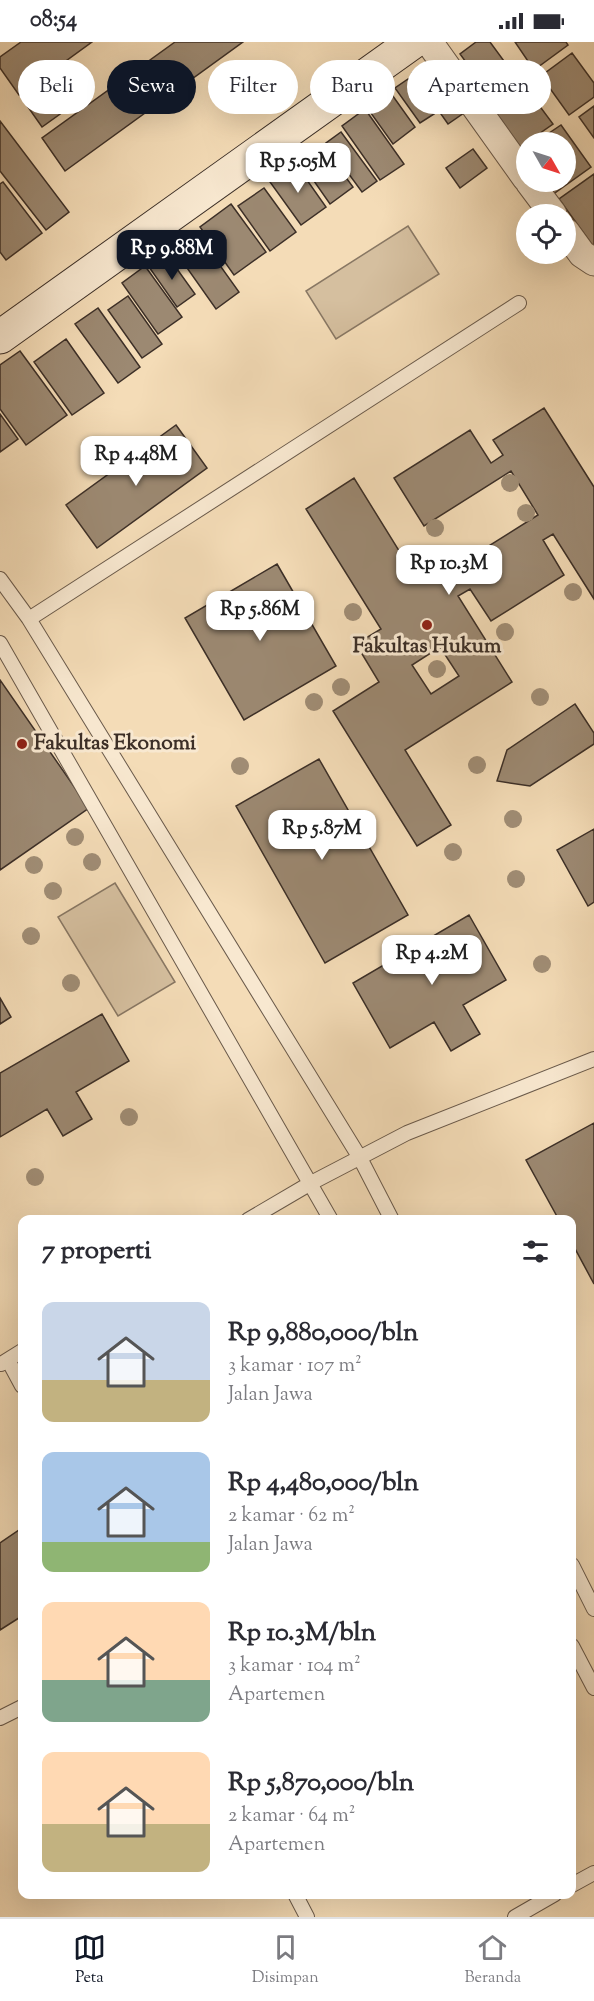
<!DOCTYPE html>
<html lang="id">
<meta charset="utf-8">
<style>
:root{--surface:#fff;--page:#f7f7f7;--text:#2b2b33;--muted:#7c7c81;--line:#e1e1e2;--accent:#111827}
body{margin:0;font-family:"Sorts Mill Goudy",serif;background:var(--page);color:var(--text);height:100vh;display:flex;flex-direction:column;font-size:22px;white-space:nowrap}
*{box-sizing:border-box;margin:0}
p{font-size:20px;color:var(--muted)}
.icon{flex:none;width:33px;height:33px;fill:none;stroke:currentColor;stroke-width:2;stroke-linecap:round;stroke-linejoin:round}
.map{position:relative;flex:1;overflow:hidden}
.drawer{position:absolute;left:18px;top:1173px;width:558px;height:684px;display:flex;flex-direction:column;background:var(--surface);border-radius:12px;box-shadow:0 6px 24px #0002}
.drawer>*{flex:none}
.top-card{position:absolute;left:18px;top:18px;width:558px;height:54px;display:flex;gap:12px}
.needle{width:39px;rotate:129deg}
.controls{position:absolute;left:516px;top:90px;display:grid;gap:12px}
.controls a{display:grid;place-items:center;width:60px;height:60px;border-radius:50%;background:var(--surface);box-shadow:0 6px 24px #0002;font-size:30px}
.price{position:absolute;translate:-50% -51px;padding:0 14px;border-radius:12px;background:#fff;color:#222;font-size:20px;line-height:39px;filter:drop-shadow(0 2px 3px #0008)}
.price::after{content:'';position:absolute;left:50%;top:36px;width:18px;height:14px;margin-left:-9px;background:inherit;clip-path:polygon(0 0,100% 0,50% 100%)}
.price.active{background:var(--accent);color:#fff}
ul{padding:0;list-style:none}
li{display:flex;align-items:center;gap:18px;height:150px;padding:0 24px}
li span{display:grid;place-items:center;flex:none;width:168px;height:120px;border-radius:12px;color:#555}
li>.icon{margin-inline-start:auto}
span .icon{width:72px;height:72px;fill:#fffc;stroke-width:1}
li b{font-size:26px}
h2{display:flex;justify-content:space-between;align-items:center;height:72px;padding:0 24px;font-size:26px}
.chip{padding:0 21px;border-radius:27px;background:var(--surface);box-shadow:0 6px 24px #0002;font-size:21px;line-height:54px}
.chip.active{background:var(--accent);color:#fff}
.status{display:flex;justify-content:space-between;align-items:center;height:42px;padding:0 30px;background:var(--surface);direction:ltr}
.status svg{height:16px;fill:currentColor}
.dock{display:flex;justify-content:space-around;align-items:center;height:84px;border-top:2px solid var(--line);background:var(--surface);font-size:16px;color:var(--muted)}
.dock a{display:grid;justify-items:center;gap:3px}
.dock .active{color:var(--accent)}
.map>svg:first-child{display:block}
.green{fill:#d5bf9f;stroke:#887763;stroke-width:1.5}
.building{fill:#9c8972;stroke:#3c2f27;stroke-width:1.5;fill-rule:evenodd}
.lines{fill:none;stroke-linecap:round;stroke-linejoin:round}
.lane-casing{stroke:#6a5a4b;stroke-width:16}
.street-casing{stroke:#6a5a4b;stroke-width:29}
.secondary-casing{stroke:#3c2f27;stroke-width:35}
.lane{stroke:#f8e8d0;stroke-width:14}
.street{stroke:#f8e8d0;stroke-width:27}
.secondary{stroke:#f8e8d0;stroke-width:33}
.tree{fill:#a08d75}
.poi-dot{fill:#8f2418;stroke:#f8e8d0;stroke-width:2}
.labels{text-anchor:middle;dominant-baseline:central;stroke-width:6;stroke-linejoin:round;paint-order:stroke}
.poi-label{font-size:21px;font-weight:bold;fill:#3c2f27;stroke:#f8e8d0}
</style>
<div class="status"><b>08:54</b><svg viewBox="0 0 49 12"><path d="M0 12V9h3v3zM5 12V6h3v6zM10 12V3h3v9zM15 12V0h3v12zM26 1h20v11H26zM47 4h2v5h-2z"/></svg></div>
<div class="map">
<svg width="594" height="1875" viewBox="0 0 594 1875">
<rect width="100%" height="100%" fill="#f4dcb7"/>
<filter id="stains"><feTurbulence type="fractalNoise" baseFrequency=".00333" numOctaves="4"/><feColorMatrix values="0 0 0 0 .2 0 0 0 0 .09 0 0 0 0 .02 0 0 0 .5 -.17"/></filter>
<radialGradient id="worn" r=".72"><stop offset=".6" stop-color="#630" stop-opacity="0"/><stop offset="1" stop-color="#630" stop-opacity=".3"/></radialGradient>
<path class="green" d="M 408,184 L 439,232 L 336,297 L 306,249 Z
M 115,841 L 175,940 L 118,974 L 58,875 Z"/>
<path class="building" d="M 21,0 L 92,0 L 19,53 L 0,26 L 0,15 Z
M 175,0 L 243,0 L 65,129 L 42,96 Z
M 476,0 L 490,0 L 512,30 L 487,49 L 460,12 Z
M 515,0 L 566,0 L 568,3 L 534,28 Z
M 572,11 L 594,41 L 594,55 L 569,73 L 541,34 Z
M 434,15 L 471,66 L 448,82 L 412,31 Z
M 62,30 L 81,57 L 42,85 L 23,58 Z
M 408,37 L 434,72 L 420,81 L 395,46 Z
M 521,39 L 553,82 L 520,105 L 489,62 Z
M 390,50 L 415,85 L 393,102 L 368,67 Z
M 594,64 L 594,96 L 579,75 Z
M 365,67 L 404,122 L 380,138 L 342,84 Z
M 0,79 L 69,170 L 46,188 L 0,129 Z
M 561,83 L 591,125 L 552,153 L 542,140 L 566,140 L 566,100 L 536,100 Z
M 341,90 L 377,139 L 362,150 L 326,101 Z
M 322,103 L 353,145 L 330,162 L 300,119 Z
M 473,107 L 487,126 L 460,146 L 446,126 Z
M 295,121 L 326,165 L 301,183 L 270,140 Z
M 594,132 L 594,204 L 593,204 L 559,157 Z
M 3,140 L 42,191 L 6,218 L 0,210 L 0,142 Z
M 264,146 L 296,190 L 270,209 L 238,164 Z
M 231,162 L 266,210 L 234,233 L 200,185 Z
M 196,190 L 239,250 L 216,267 L 173,206 Z
M 167,213 L 195,252 L 177,265 L 149,225 Z
M 145,224 L 182,275 L 158,292 L 122,241 Z
M 128,254 L 162,302 L 142,316 L 108,268 Z
M 98,266 L 140,325 L 118,341 L 75,282 Z
M 66,297 L 104,351 L 72,373 L 34,320 Z
M 20,309 L 67,373 L 26,403 L 0,367 L 0,323 Z
M 544,366 L 594,445 L 594,557 L 553,492 L 543,498 L 564,533 L 491,579 L 470,547 L 458,554 L 512,640 L 405,708 L 451,783 L 417,804 L 333,669 L 379,640 L 356,602 L 381,587 L 306,467 L 354,436 L 414,533 L 440,516 L 449,529 L 538,473 L 511,429 L 424,484 L 394,436 L 470,388 L 491,421 L 503,413 L 493,398 ZM 440,605 L 459,634 L 431,652 L 412,623 Z
M 0,372 L 18,397 L 0,410 Z
M 176,383 L 207,426 L 97,506 L 66,463 Z
M 277,522 L 336,624 L 244,678 L 185,576 Z
M 0,638 L 89,766 L 0,828 Z
M 575,662 L 594,691 L 594,702 L 530,744 L 497,739 L 507,708 Z
M 319,717 L 408,873 L 325,921 L 236,764 Z
M 594,787 L 594,860 L 588,864 L 557,808 Z
M 469,873 L 506,938 L 463,963 L 480,992 L 451,1009 L 434,980 L 390,1006 L 353,941 Z
M 0,956 L 11,975 L 0,982 Z
M 102,972 L 129,1019 L 76,1050 L 92,1077 L 63,1094 L 47,1067 L 0,1095 L 0,1031 Z
M 594,1081 L 594,1242 L 572,1201 L 572,1178 L 559,1178 L 526,1118 Z
M 22,1486 L 22,1574 L 0,1588 L 0,1501 Z"/>
<g class="lines">
<defs>
<path id="lane" d="M 0,537 L 29,577 L 360,1116 L 392,1178
M 29,577 L 519,261
M 0,601 L 331,1178
M 248,1178 L 311,1141 L 407,1091 L 594,1017
M 8,1318 L 22,1344
M 1,1322 L 22,1309
M 572,1523 L 594,1567
M 572,1604 L 594,1646
M 0,1676 L 22,1665
M 572,1843 L 594,1831
M 295,1852 L 307,1875
M 515,1875 L 555,1852"/>
<path id="street" d="M 429,0 L 526,136
M 529,140 L 553,172
M 566,190 L 582,212 L 594,220"/>
<path id="secondary" d="M 0,295 L 413,0"/>
</defs>
<use href="#lane" class="lane-casing"/>
<use href="#street" class="street-casing"/>
<use href="#secondary" class="secondary-casing"/>
<use href="#lane" class="lane"/>
<use href="#street" class="street"/>
<use href="#secondary" class="secondary"/>
</g>
<g class="tree">
<circle cx="510" cy="441" r="9"/>
<circle cx="526" cy="471" r="9"/>
<circle cx="435" cy="486" r="9"/>
<circle cx="452" cy="518" r="9"/>
<circle cx="573" cy="550" r="9"/>
<circle cx="353" cy="570" r="9"/>
<circle cx="505" cy="590" r="9"/>
<circle cx="437" cy="627" r="9"/>
<circle cx="341" cy="645" r="9"/>
<circle cx="540" cy="655" r="9"/>
<circle cx="314" cy="660" r="9"/>
<circle cx="477" cy="723" r="9"/>
<circle cx="240" cy="724" r="9"/>
<circle cx="513" cy="777" r="9"/>
<circle cx="75" cy="795" r="9"/>
<circle cx="453" cy="810" r="9"/>
<circle cx="92" cy="820" r="9"/>
<circle cx="34" cy="823" r="9"/>
<circle cx="516" cy="837" r="9"/>
<circle cx="53" cy="849" r="9"/>
<circle cx="31" cy="894" r="9"/>
<circle cx="542" cy="922" r="9"/>
<circle cx="71" cy="941" r="9"/>
<circle cx="129" cy="1075" r="9"/>
<circle cx="35" cy="1135" r="9"/>
</g>
<g class="poi-dot">
<circle cx="427" cy="583" r="6"/>
<circle cx="22" cy="702" r="6"/>
</g>
<g class="labels">
<g class="poi-label">
<text x="427" y="605">Fakultas Hukum</text>
<text x="34" y="702" text-anchor="start">Fakultas Ekonomi</text>
</g>
</g>
<rect width="100%" height="100%" filter="url(#stains)"/>
<rect width="100%" height="100%" fill="url(#worn)"/>
</svg>
<div class="controls">
<a><svg class="needle" viewBox="-14 -14 28 28"><path d="M0-13l5 13h-10z" fill="#e53935"/><path d="M0 13l5-13h-10z" fill="#7c7c81"/></svg></a>
<a><svg class="icon" aria-label="locate" viewBox="0 0 24 24"><circle cx="12" cy="12" r="6"/><path d="M12 2v4M12 18v4M2 12h4M18 12h4"/></svg></a>
</div>
<b class="price" style="left:298px;top:152px">Rp 5.05M</b>
<b class="price active" style="left:172px;top:239px">Rp 9.88M</b>
<b class="price" style="left:136px;top:445px">Rp 4.48M</b>
<b class="price" style="left:449px;top:554px">Rp 10.3M</b>
<b class="price" style="left:260px;top:600px">Rp 5.86M</b>
<b class="price" style="left:322px;top:819px">Rp 5.87M</b>
<b class="price" style="left:432px;top:944px">Rp 4.2M</b>
<div class="top-card">
<a class="chip">Beli</a>
<a class="chip active">Sewa</a>
<a class="chip">Filter</a>
<a class="chip">Baru</a>
<a class="chip">Apartemen</a>
</div>
<section class="drawer">
<h2>7 properti<svg class="icon" aria-label="filters" viewBox="0 0 24 24"><path d="M4 7h16M4 17h16"/><circle cx="9" cy="7" r="2"/><circle cx="15" cy="17" r="2"/></svg></h2>
<ul>
<li><span style="background:linear-gradient(#c9d6e8 65%,#c2b280 0)"><svg class="icon" aria-label="home" viewBox="0 0 24 24"><path d="M3 11l9-7 9 7M6 9v11h12V9"/></svg></span><div><b>Rp 9,880,000/bln</b><p>3 kamar · 107 m²</p><p>Jalan Jawa</p></div></li>
<li><span style="background:linear-gradient(#a9c7e8 75%,#8fb573 0)"><svg class="icon" aria-label="home" viewBox="0 0 24 24"><path d="M3 11l9-7 9 7M6 9v11h12V9"/></svg></span><div><b>Rp 4,480,000/bln</b><p>2 kamar · 62 m²</p><p>Jalan Jawa</p></div></li>
<li><span style="background:linear-gradient(#ffd9b3 65%,#7fa58c 0)"><svg class="icon" aria-label="home" viewBox="0 0 24 24"><path d="M3 11l9-7 9 7M6 9v11h12V9"/></svg></span><div><b>Rp 10.3M/bln</b><p>3 kamar · 104 m²</p><p>Apartemen</p></div></li>
<li><span style="background:linear-gradient(#ffd9b3 60%,#c2b280 0)"><svg class="icon" aria-label="home" viewBox="0 0 24 24"><path d="M3 11l9-7 9 7M6 9v11h12V9"/></svg></span><div><b>Rp 5,870,000/bln</b><p>2 kamar · 64 m²</p><p>Apartemen</p></div></li>
</ul>
</section>
</div>
<nav class="dock">
<a class="active"><svg class="icon" aria-label="map" viewBox="0 0 24 24"><path d="M3 6l6-2 6 2 6-2v14l-6 2-6-2-6 2zM9 4v14M15 6v14"/></svg>Peta</a>
<a><svg class="icon" aria-label="saved" viewBox="0 0 24 24"><path d="M7 4h10v16l-5-4-5 4z"/></svg>Disimpan</a>
<a><svg class="icon" aria-label="home" viewBox="0 0 24 24"><path d="M3 11l9-7 9 7M6 9v11h12V9"/></svg>Beranda</a>
</nav>
